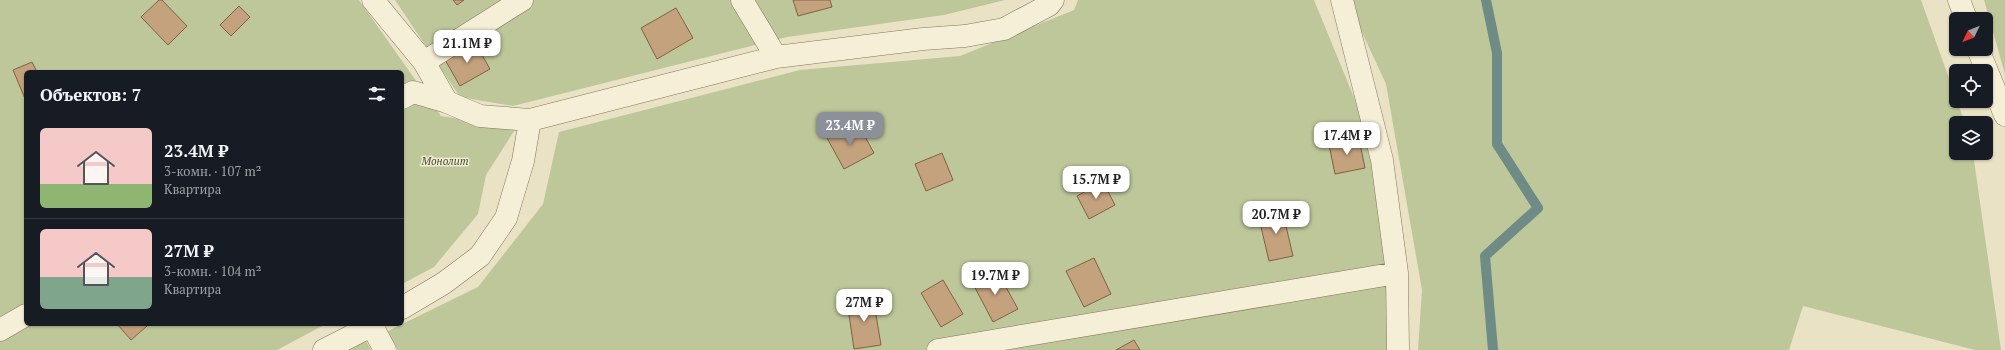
<!DOCTYPE html>
<html lang="ru">
<meta charset="utf-8">
<style>
:root{--surface:#171b24;--page:#20242c;--text:#f1f3f6;--muted:#9ea1a6;--line:#363941;--accent:#8c9099}
body{margin:0;font-family:"PT Serif",serif;background:var(--page);color:var(--text);height:100vh;display:flex;flex-direction:column;font-size:15px;white-space:nowrap}
*{box-sizing:border-box;margin:0}
p{font-size:13px;color:var(--muted)}
.icon{flex:none;width:22px;height:22px;fill:none;stroke:currentColor;stroke-width:2;stroke-linecap:round;stroke-linejoin:round}
.map{position:relative;flex:1;overflow:hidden}
.panel{position:absolute;left:24px;top:70px;width:380px;height:256px;display:flex;flex-direction:column;background:var(--surface);border-radius:6px;box-shadow:0 1px 3px #0004}
.panel>*{flex:none}
.needle{width:26px;rotate:227deg}
.buttons{position:absolute;left:1949px;top:12px;display:grid;gap:8px}
.buttons a{display:grid;place-items:center;width:44px;height:44px;border-radius:6px;background:var(--surface);box-shadow:0 1px 3px #0004;font-size:20px}
.price{position:absolute;translate:-50% -34px;padding:0 9px;border-radius:8px;background:#fff;color:#222;font-size:13px;line-height:26px;filter:drop-shadow(0 1px 2px #0008)}
.price::after{content:'';position:absolute;left:50%;top:24px;width:12px;height:9px;margin-left:-6px;background:inherit;clip-path:polygon(0 0,100% 0,50% 100%)}
.price.current{background:var(--accent);color:#fff}
ul{padding:0;list-style:none}
li{display:flex;align-items:center;gap:12px;height:100px;padding:0 16px}
li+li{border-top:1px solid var(--line)}
li span{display:grid;place-items:center;flex:none;width:112px;height:80px;border-radius:6px;color:#555}
li>.icon{margin-inline-start:auto}
span .icon{width:48px;height:48px;fill:#fffc;stroke-width:1}
li b{font-size:17px}
h2{display:flex;justify-content:space-between;align-items:center;height:48px;padding:0 16px;font-size:17px}
.map>svg:first-child{display:block}
.green{fill:#bec79a}
.lines{fill:none;stroke-linecap:round;stroke-linejoin:round}
.stream{stroke:#6e8b86;stroke-width:10}
.building{fill:#c5a27e;stroke:#816144}
.minor-casing{stroke:#84755d;stroke-width:23}
.minor{stroke:#f6efd7;stroke-width:22}
.labels{text-anchor:middle;dominant-baseline:central;stroke-width:3;stroke-linejoin:round;paint-order:stroke}
.park-label{font-size:11px;font-style:italic;fill:#425028;stroke:#f2ecd4}
</style>
<div class="map">
<svg width="2005" height="350" viewBox="0 0 2005 350">
<rect width="100%" height="100%" fill="#eae2c5"/>
<path class="green" d="M 0,0 L 359,0 L 441,116 L 516,128 L 486,175 L 478,214 L 434,267 L 402,284 L 402,72 L 26,72 L 26,324 L 326,324 L 277,350 L 0,350 Z
M 395,0 L 1005,0 L 944,15 L 787,37 L 513,106 L 460,97 Z
M 1078,0 L 1314,0 L 1369,134 L 1388,281 L 1387,350 L 398,350 L 388,331 L 478,287 L 543,204 L 559,132 L 800,70 L 960,56 L 1074,10 Z
M 1347,0 L 1921,0 L 1965,123 L 1956,123 L 1956,153 L 1973,153 L 2001,350 L 1975,350 L 1803,306 L 1789,350 L 1418,350 L 1422,290 L 1386,84 Z
M 1984,0 L 2005,0 L 2005,74 Z
M 365,339 L 371,350 L 345,350 Z"/>
<g class="lines">
<path class="stream" d="M 1486,0 L 1497,53 L 1497,144 L 1538,208 L 1485,256 L 1493,350"/>
</g>
<path class="building" d="M 159,0 L 162,0 L 187,26 L 168,45 L 141,17 Z
M 453,0 L 464,0 L 457,5 Z
M 793,0 L 830,0 L 832,7 L 798,16 Z
M 239,6 L 250,17 L 231,36 L 220,25 Z
M 676,8 L 693,38 L 657,59 L 641,28 Z
M 474,41 L 490,69 L 460,86 L 444,58 Z
M 32,62 L 37,72 L 26,72 L 26,101 L 13,70 Z
M 857,122 L 874,153 L 844,169 L 827,138 Z
M 1359,139 L 1365,168 L 1335,174 L 1329,145 Z
M 942,153 L 953,180 L 926,191 L 915,164 Z
M 1103,182 L 1115,205 L 1089,219 L 1077,196 Z
M 1282,209 L 1293,256 L 1269,261 L 1258,214 Z
M 1094,258 L 1111,294 L 1084,307 L 1066,271 Z
M 996,269 L 1018,309 L 993,322 L 972,282 Z
M 943,280 L 963,314 L 941,327 L 921,293 Z
M 873,297 L 881,345 L 854,349 L 847,301 Z
M 117,324 L 145,324 L 147,326 L 131,340 Z
M 1134,340 L 1140,350 L 1116,350 Z"/>
<g class="lines">
<defs>
<path id="minor" d="M 373,0 L 424,62 L 447,102
M 742,0 L 776,57
M 1342,0 L 1382,160 L 1397,273
M 1959,0 L 1966,19
M 1978,49 L 2005,115
M 424,62 L 522,0
M 402,98 L 413,92 L 447,102 L 480,116 L 530,120 L 776,57 L 923,39 L 965,36 L 1004,29 L 1049,5 L 1053,0
M 402,308 L 444,283 L 480,256 L 506,218 L 523,161 L 530,120
M 372,326 L 385,350
M 0,330 L 26,315
M 324,350 L 375,324
M 938,350 L 1397,273 L 1398,350"/>
</defs>
<use href="#minor" class="minor-casing"/>
<use href="#minor" class="minor"/>
</g>
<g class="labels">
<g class="park-label">
<text x="445" y="161">Монолит</text>
</g>
</g>
</svg>
<div class="buttons">
<a><svg class="needle" viewBox="-14 -14 28 28"><path d="M0-13l5 13h-10z" fill="#e53935"/><path d="M0 13l5-13h-10z" fill="#9ea1a6"/></svg></a>
<a><svg class="icon" aria-label="locate" viewBox="0 0 24 24"><circle cx="12" cy="12" r="6"/><path d="M12 2v4M12 18v4M2 12h4M18 12h4"/></svg></a>
<a><svg class="icon" aria-label="layers" viewBox="0 0 24 24"><path d="M12 4l9 5-9 5-9-5zM3 14l9 5 9-5"/></svg></a>
</div>
<b class="price" style="left:467px;top:64px">21.1M ₽</b>
<b class="price current" style="left:850px;top:146px">23.4M ₽</b>
<b class="price" style="left:1347px;top:156px">17.4M ₽</b>
<b class="price" style="left:1096px;top:200px">15.7M ₽</b>
<b class="price" style="left:1276px;top:235px">20.7M ₽</b>
<b class="price" style="left:995px;top:296px">19.7M ₽</b>
<b class="price" style="left:864px;top:323px">27M ₽</b>
<section class="panel">
<h2>Объектов: 7<svg class="icon" aria-label="filters" viewBox="0 0 24 24"><path d="M4 7h16M4 17h16"/><circle cx="9" cy="7" r="2"/><circle cx="15" cy="17" r="2"/></svg></h2>
<ul>
<li><span style="background:linear-gradient(#f6c9c9 70%,#8fb573 0)"><svg class="icon" aria-label="home" viewBox="0 0 24 24"><path d="M3 11l9-7 9 7M6 9v11h12V9"/></svg></span><div><b>23.4M ₽</b><p>3-комн. · 107 m²</p><p>Квартира</p></div></li>
<li><span style="background:linear-gradient(#f6c9c9 60%,#7fa58c 0)"><svg class="icon" aria-label="home" viewBox="0 0 24 24"><path d="M3 11l9-7 9 7M6 9v11h12V9"/></svg></span><div><b>27M ₽</b><p>3-комн. · 104 m²</p><p>Квартира</p></div></li>
</ul>
</section>
</div>
